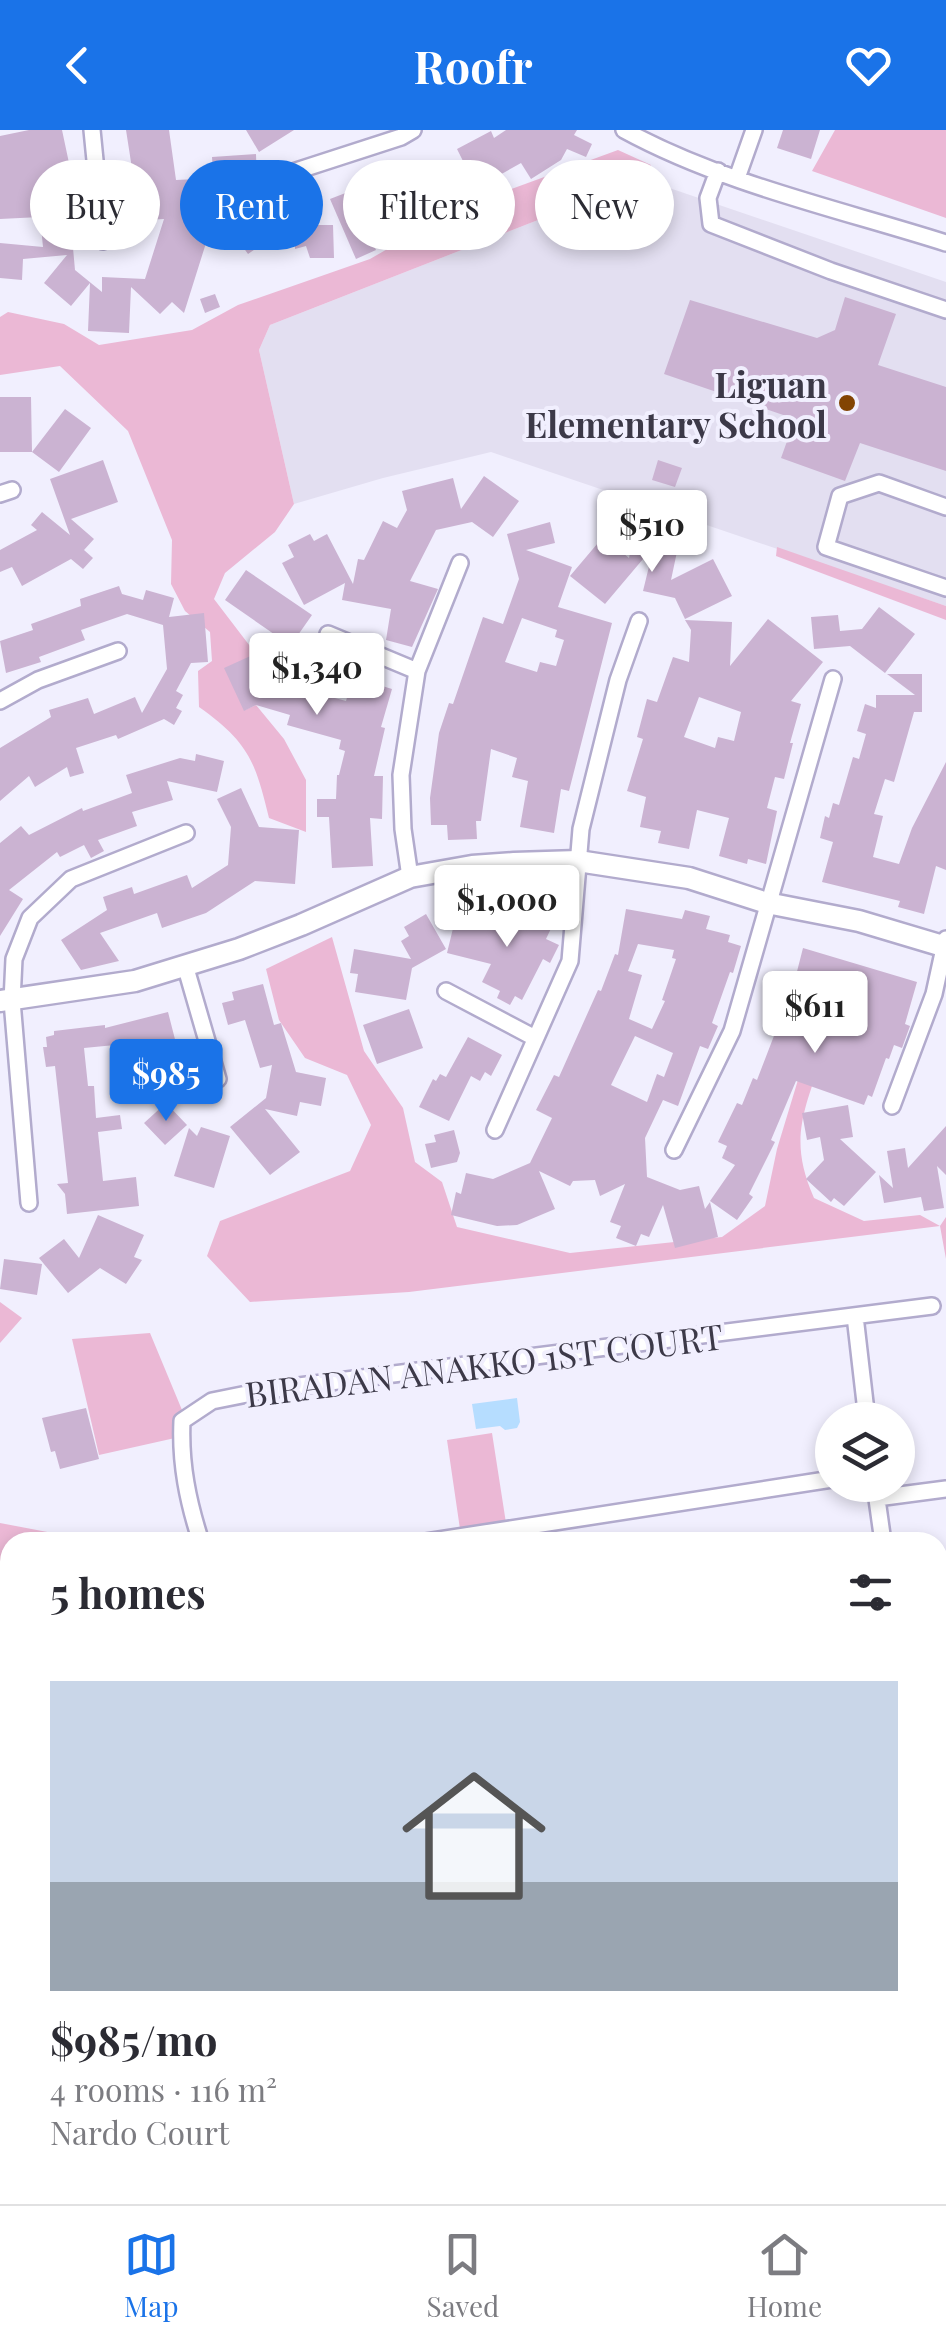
<!DOCTYPE html>
<meta charset="utf-8">
<style>
:root{--surface:#fff;--page:#f7f7f7;--text:#2b2b33;--muted:#7c7c81;--line:#e1e1e2;--accent:#1a73e8}
body{margin:0;font-family:"Playfair Display",serif;background:var(--page);color:var(--text);height:100vh;display:flex;flex-direction:column;font-size:38px;white-space:nowrap}
*{box-sizing:border-box;margin:0}
p{font-size:32px;color:var(--muted)}
.icon{flex:none;width:55px;height:55px;fill:none;stroke:currentColor;stroke-width:2;stroke-linecap:round;stroke-linejoin:round}
.map{position:relative;flex:1;overflow:hidden}
.details{position:absolute;left:0px;top:1402px;width:948px;height:672px;display:flex;flex-direction:column;background:var(--surface);border-radius:30px 30px 0 0;box-shadow:0 5px 15px #0003}
.details>*{flex:none}
.top-card{position:absolute;left:30px;top:30px;width:888px;height:90px;display:flex;gap:20px}
.tools{position:absolute;left:815px;top:1272px;display:grid;gap:20px}
.tools a{display:grid;place-items:center;width:100px;height:100px;border-radius:50%;background:var(--surface);box-shadow:0 5px 15px #0003;font-size:50px}
.price{position:absolute;translate:-50% -85px;padding:0 22px;border-radius:10px;background:#fff;color:#222;font-size:32px;line-height:65px;filter:drop-shadow(0 2px 5px #0008)}
.price::after{content:'';position:absolute;left:50%;top:60px;width:30px;height:22px;margin-left:-15px;background:inherit;clip-path:polygon(0 0,100% 0,50% 100%)}
.price.current{background:var(--accent);color:#fff}
ul{padding:0;list-style:none}
li{display:grid;align-content:center;gap:20px;height:530px;padding:0 50px}
li+li{border-top:2px solid var(--line)}
li span{display:grid;place-items:center;height:310px;border-radius:0px;color:#555}
li>.icon{margin-inline-start:auto}
span .icon{width:180px;height:180px;fill:#fffc;stroke-width:1}
li b{font-size:42px}
h2{display:flex;justify-content:space-between;align-items:center;height:120px;padding:0 50px;font-size:42px}
.pill{padding:0 35px;border-radius:45px;background:var(--surface);box-shadow:0 5px 15px #0003;font-size:35px;line-height:90px}
.pill.current{background:var(--accent);color:#fff}
header{display:flex;justify-content:space-between;align-items:center;height:130px;padding:0 50px;background:var(--accent);color:#fff;font-size:45px;font-weight:700}
.tab-bar{display:flex;justify-content:space-around;align-items:center;height:140px;border-top:2px solid var(--line);background:var(--surface);font-size:28px;color:var(--muted)}
.tab-bar a{display:grid;justify-items:center;gap:5px}
.tab-bar .current{color:var(--accent)}
.map>svg:first-child{display:block}
.built{fill:#e3dff1}
.green{fill:#ebb8d5}
.water{fill:#b6ddff}
.building{fill:#cbb3d2;fill-rule:evenodd}
.lines{fill:none;stroke-linecap:round;stroke-linejoin:round}
.minor-casing{stroke:#b2abcd;stroke-width:20}
.tertiary-casing{stroke:#b2abcd;stroke-width:25}
.secondary-casing{stroke:#b2abcd;stroke-width:28}
.minor{stroke:#fff;stroke-width:15}
.tertiary{stroke:#fff;stroke-width:20}
.secondary{stroke:#d3daf0;stroke-width:22}
.poi-dot{fill:#824403;stroke:#f1effe;stroke-width:4}
.labels{text-anchor:middle;dominant-baseline:central;stroke-width:8;stroke-linejoin:round;paint-order:stroke}
.poi-label{font-size:35px;font-weight:bold;fill:#3c3948;stroke:#f1effe;text-anchor:end}
.street-label{font-size:35px;fill:#3c3948;stroke:#f1effe}
</style>
<header><svg class="icon" aria-label="back" viewBox="0 0 24 24"><path d="M15 5l-7 7 7 7"/></svg>Roofr<svg class="icon" aria-label="heart" viewBox="0 0 24 24"><path d="M12 20l-8-8c-3-5 5-10 8-4 3-6 11-1 8 4z"/></svg></header>
<div class="map">
<svg width="946" height="2074" viewBox="0 0 946 2074">
<rect width="100%" height="100%" fill="#f1effe"/>
<path class="built" d="M 643,49 L 946,152 L 946,476 L 491,322 L 383,348 L 294,374 L 259,220 L 270,195 Z"/>
<path class="green" d="M 835,0 L 946,0 L 946,88 L 812,41 Z
M 618,20 L 651,35 L 643,49 L 270,195 L 259,220 L 294,374 L 275,402 L 225,443 L 214,469 L 256,524 L 245,580 L 256,575 L 284,609 L 306,650 L 306,702 L 269,688 C 255,630 248,612 199,577 L 198,541 L 212,531 L 210,502 L 185,481 L 171,454 L 172,410 L 128,301 L 60,236 L 0,245 L 0,187 L 8,182 L 64,194 L 99,215 L 192,200 L 238,175 L 370,129 L 457,79 Z
M 777,417 L 946,476 L 946,490 L 776,426 Z
M 332,807 L 364,921 L 403,978 L 415,1032 L 442,1052 L 457,1097 L 570,1123 L 722,1107 L 765,1076 L 777,1019 L 801,940 L 821,929 C 803,984 789,1011 814,1068 L 864,1091 L 920,1085 L 940,1096 L 946,1087 L 946,1129 L 940,1096 L 409,1162 L 250,1172 L 207,1126 L 220,1091 L 350,1041 L 371,995 L 347,945 L 305,928 L 279,890 L 266,839 Z
M 0,1172 L 22,1188 L 0,1213 Z
M 150,1203 L 182,1280 L 175,1308 L 99,1325 L 72,1209 Z
M 492,1303 L 506,1393 L 460,1399 L 447,1310 Z
M 0,1393 L 100,1412 L 10,1412 L 10,1478 L 4,1480 L 0,1475 Z
M 946,2000 L 946,2074 L 861,2074 L 858,2065 L 938,2065 L 938,2003 Z"/>
<path class="water" d="M 517,1268 L 520,1292 L 517,1298 L 505,1300 L 500,1296 L 476,1299 L 472,1274 Z"/>
<path class="building" d="M 29,0 L 62,0 L 69,33 L 84,32 L 88,72 L 69,74 L 75,140 L 102,162 L 102,147 L 145,149 L 164,89 L 147,90 L 144,43 L 133,45 L 126,0 L 169,0 L 176,50 L 197,49 L 200,93 L 203,92 L 206,113 L 184,183 L 172,172 L 160,184 L 131,157 L 129,203 L 88,201 L 90,153 L 71,176 L 44,153 L 67,125 L 23,129 L 22,150 L 0,148 L 0,113 L 43,117 L 40,87 L 0,89 L 0,6 Z
M 246,0 L 294,0 L 259,22 Z
M 506,0 L 577,0 L 574,5 L 592,14 L 586,27 L 567,19 L 561,30 L 531,49 L 521,33 L 436,81 L 430,69 L 371,84 L 378,98 L 368,102 L 376,120 L 356,129 L 330,69 L 348,62 L 353,71 L 378,61 L 376,51 L 406,44 L 410,58 L 463,31 L 457,19 L 491,1 L 494,8 Z
M 783,0 L 820,0 L 811,29 L 777,18 Z
M 256,24 L 257,56 L 214,58 L 212,27 Z
M 263,60 L 288,96 L 248,124 L 227,95 L 239,87 L 234,80 Z
M 295,95 L 333,95 L 334,128 L 310,128 L 306,116 L 295,119 Z
M 215,164 L 220,177 L 205,183 L 200,169 Z
M 845,167 L 896,184 L 878,235 L 946,257 L 946,341 L 860,313 L 845,351 L 781,328 L 795,289 L 664,244 L 690,170 L 817,208 L 835,200 Z
M 0,267 L 31,267 L 32,322 L 0,322 Z
M 65,279 L 91,298 L 59,342 L 32,322 Z
M 103,330 L 118,372 L 71,389 L 94,409 L 84,420 L 93,428 L 83,439 L 71,429 L 22,456 L 12,437 L 0,442 L 0,420 L 37,400 L 31,395 L 42,382 L 70,405 L 50,349 Z
M 658,330 L 682,338 L 675,357 L 652,350 Z
M 484,346 L 519,371 L 493,407 L 472,392 L 436,400 L 410,451 L 438,459 L 412,517 L 386,510 L 391,479 L 342,470 L 345,453 L 304,475 L 282,433 L 294,427 L 288,415 L 310,404 L 314,411 L 327,404 L 353,454 L 358,429 L 364,430 L 383,391 L 397,398 L 407,380 L 402,361 L 453,348 L 461,379 Z
M 550,392 L 555,413 L 526,420 L 572,437 L 558,477 L 612,493 L 569,661 L 561,659 L 554,703 L 520,697 L 528,651 L 512,647 L 517,628 L 491,619 L 481,691 L 476,691 L 477,709 L 448,710 L 447,695 L 431,695 L 430,668 L 439,603 L 449,573 L 453,574 L 483,487 L 503,494 L 519,449 L 507,404 ZM 522,488 L 557,500 L 555,507 L 564,510 L 556,536 L 540,532 L 537,542 L 505,532 Z
M 603,407 L 629,428 L 633,407 L 678,417 L 671,450 L 713,429 L 732,466 L 685,489 L 675,468 L 643,461 L 654,416 L 605,474 L 570,446 Z
M 246,440 L 312,485 L 291,515 L 286,512 L 309,561 L 346,571 L 353,547 L 392,559 L 381,597 L 385,598 L 374,646 L 383,646 L 382,689 L 370,688 L 373,736 L 332,738 L 329,687 L 317,687 L 317,669 L 336,669 L 337,645 L 339,645 L 345,621 L 339,619 L 341,610 L 287,595 L 290,585 L 256,575 L 244,581 L 224,538 L 284,511 L 225,470 Z
M 119,456 L 122,464 L 143,470 L 146,460 L 174,468 L 169,487 L 204,483 L 208,532 L 191,533 L 176,561 L 183,565 L 176,578 L 182,581 L 174,595 L 164,589 L 118,609 L 116,605 L 76,618 L 84,643 L 70,647 L 67,637 L 35,657 L 29,646 L 0,671 L 0,618 L 51,587 L 49,580 L 88,568 L 94,584 L 135,567 L 142,583 L 167,539 L 163,495 L 127,484 L 81,500 L 85,510 L 39,527 L 41,532 L 6,543 L 0,511 L 33,500 L 31,494 L 81,476 L 80,469 Z
M 879,477 L 915,504 L 885,543 L 850,516 L 814,519 L 811,487 L 838,485 L 840,501 L 862,499 Z
M 768,489 L 823,532 L 791,571 L 801,574 L 790,613 L 793,613 L 784,649 L 775,647 L 767,678 L 777,681 L 766,734 L 748,729 L 747,734 L 719,726 L 729,688 L 697,680 L 689,719 L 658,713 L 661,701 L 640,697 L 646,667 L 627,661 L 643,609 L 637,607 L 647,569 L 657,572 L 673,527 L 689,532 L 691,500 L 685,490 L 732,492 L 730,536 ZM 699,567 L 741,582 L 734,611 L 718,607 L 715,618 L 684,607 Z
M 887,544 L 922,544 L 922,582 L 914,582 L 894,652 L 885,649 L 874,684 L 883,686 L 873,727 L 899,734 L 912,698 L 946,632 L 946,740 L 936,736 L 924,784 L 898,777 L 900,771 L 822,752 L 833,712 L 820,708 L 825,686 L 829,688 L 833,673 L 839,675 L 853,627 L 859,629 L 866,604 L 857,601 L 865,574 L 876,578 L 876,565 L 915,565 Z
M 196,624 L 224,631 L 217,662 L 167,651 L 173,670 L 132,682 L 137,696 L 98,710 L 104,721 L 91,728 L 84,715 L 60,727 L 57,722 L 9,760 L 23,769 L 0,806 L 0,713 L 21,696 L 29,705 L 82,678 L 83,681 L 132,663 L 126,645 L 180,628 L 195,631 Z
M 241,658 L 259,697 L 299,700 L 295,754 L 255,751 L 206,783 L 162,798 L 157,783 L 100,803 L 119,831 L 81,840 L 61,810 L 107,780 L 103,767 L 132,757 L 134,764 L 187,745 L 192,758 L 228,735 L 231,697 L 217,669 Z
M 521,773 L 555,790 L 546,809 L 559,815 L 550,833 L 543,829 L 522,870 L 515,866 L 510,875 L 497,868 L 500,861 L 482,852 L 491,834 L 447,823 L 456,786 L 474,790 L 473,794 L 507,802 Z
M 626,779 L 682,789 L 685,780 L 710,786 L 706,799 L 730,805 L 728,812 L 741,816 L 733,843 L 730,842 L 712,893 L 718,896 L 708,919 L 700,916 L 678,976 L 663,970 L 645,1008 L 647,1047 L 680,1060 L 699,1056 L 705,1079 L 710,1072 L 718,1107 L 675,1118 L 663,1075 L 649,1107 L 641,1104 L 636,1116 L 616,1108 L 621,1096 L 610,1092 L 625,1054 L 600,1066 L 595,1050 L 573,1051 L 570,1056 L 539,1041 L 555,1079 L 517,1095 L 497,1096 L 451,1085 L 456,1062 L 461,1064 L 466,1043 L 493,1049 L 530,1033 L 552,988 L 536,980 L 554,945 L 559,947 L 598,860 L 601,861 L 615,824 L 618,825 ZM 638,814 L 674,820 L 672,828 L 676,829 L 662,870 L 665,871 L 652,899 L 629,889 L 642,845 L 628,841 ZM 635,906 L 673,923 L 664,947 L 657,944 L 647,972 L 611,955 Z
M 426,784 L 446,819 L 412,838 L 406,870 L 355,862 L 358,844 L 350,843 L 354,819 L 411,829 L 401,811 L 409,806 L 404,797 Z
M 803,818 L 917,852 L 905,894 L 910,896 L 902,918 L 894,915 L 889,929 L 886,928 L 872,967 L 868,965 L 864,975 L 796,951 L 771,1010 L 775,1012 L 749,1064 L 753,1067 L 737,1090 L 710,1071 L 735,1035 L 722,1028 L 727,1016 L 718,1012 L 737,973 L 742,975 L 753,948 L 757,950 L 777,898 L 768,895 L 780,861 L 791,865 Z
M 263,854 L 274,895 L 281,893 L 296,942 L 326,948 L 321,976 L 300,972 L 297,986 L 265,979 L 300,1022 L 270,1045 L 230,997 L 266,968 L 272,935 L 260,938 L 245,890 L 228,895 L 222,873 L 234,870 L 232,862 Z
M 409,879 L 423,918 L 377,934 L 363,895 Z
M 168,882 L 178,921 L 196,915 L 205,945 L 138,966 L 125,925 L 118,926 L 115,915 L 84,918 L 88,956 L 94,956 L 96,988 L 120,985 L 122,999 L 98,1002 L 103,1051 L 136,1047 L 139,1076 L 67,1084 L 65,1064 L 57,1054 L 68,1053 L 55,936 L 46,937 L 43,917 L 47,917 L 46,907 L 54,905 L 54,901 L 105,895 L 105,898 Z
M 468,907 L 502,925 L 491,946 L 485,942 L 480,951 L 471,946 L 449,991 L 419,977 L 433,949 L 436,951 L 440,944 L 446,947 Z
M 166,973 L 187,995 L 165,1015 L 144,993 Z
M 848,975 L 853,1007 L 840,1009 L 876,1042 L 844,1076 L 834,1068 L 831,1072 L 806,1049 L 824,1030 L 820,1007 L 807,1010 L 802,983 Z
M 946,996 L 946,1045 L 937,1036 L 944,1078 L 924,1081 L 921,1067 L 884,1073 L 879,1045 L 893,1058 L 887,1021 L 905,1018 L 908,1038 Z
M 201,997 L 230,1006 L 214,1058 L 174,1046 L 189,998 L 197,1006 Z
M 454,1000 L 460,1023 L 457,1032 L 431,1038 L 425,1014 L 436,1012 L 434,1005 Z
M 98,1085 L 144,1105 L 134,1127 L 142,1130 L 126,1154 L 100,1138 L 68,1163 L 39,1128 L 64,1109 L 79,1128 Z
M 4,1129 L 42,1134 L 37,1165 L 0,1159 Z
M 86,1278 L 99,1329 L 60,1339 L 55,1321 L 51,1322 L 42,1288 Z"/>
<g class="lines">
<defs>
<path id="minor" d="M 92,0 L 103,111
M 624,0 C 723,54 839,79 946,113
M 718,41 L 708,68 L 711,94 L 831,141 L 946,180
M 293,42 L 401,7 L 413,0
M 737,48 L 754,0
M 0,364 L 12,360
M 946,377 L 879,353 L 840,366 L 826,417 L 946,458
M 328,504 L 417,541
M 0,571 L 38,550 L 118,521
M 410,747 L 403,699 L 401,645 L 417,541 L 460,433
M 185,835 L 218,949
M 446,861 L 535,908
M 892,976 L 934,864 L 946,809
M 495,1000 L 570,831 L 581,699 L 618,550 L 639,491
M 674,1020 L 732,901 L 833,549
M 29,1073 L 12,871 L 14,829 L 30,788 L 71,749 L 186,703
M 855,1186 L 867,1290
M 875,1355 L 883,1412
M 877,1368 L 946,1359
M 201,1412 C 188,1372 180,1334 182,1291 L 212,1271 L 267,1260 L 932,1176
M 426,1412 L 832,1349
M 938,1517 L 946,1516
M 938,1655 L 946,1654
M 938,1790 L 946,1789
M 938,1822 L 946,1887"/>
<path id="tertiary" d="M 0,871 L 135,851 L 239,819 L 301,795 L 410,747 L 472,736 L 514,733 L 578,731 L 689,748 L 767,773 L 859,791 L 946,817
M 33,2065 L 33,2074"/>
<path id="secondary" d="M 938,1945 L 946,1942
M 938,1984 L 946,1981
M 579,2074 L 604,2065
M 687,2074 L 713,2065"/>
</defs>
<use href="#minor" class="minor-casing"/>
<use href="#tertiary" class="tertiary-casing"/>
<use href="#secondary" class="secondary-casing"/>
<use href="#minor" class="minor"/>
<use href="#tertiary" class="tertiary"/>
<use href="#secondary" class="secondary"/>
</g>
<circle class="poi-dot" cx="847" cy="273" r="10"/>
<g class="labels">
<g class="poi-label">
<text x="827" y="253">Liguan<tspan x="827" dy="40">Elementary School</tspan></text>
</g>
<g class="street-label">
<text transform="translate(484 1234) rotate(-7)">BIRADAN ANAKKO 1ST COURT</text>
</g>
</g>
</svg>
<div class="tools">
<a><svg class="icon" aria-label="layers" viewBox="0 0 24 24"><path d="M12 4l9 5-9 5-9-5zM3 14l9 5 9-5"/></svg></a>
</div>
<b class="price" style="left:652px;top:445px">$510</b>
<b class="price" style="left:317px;top:588px">$1,340</b>
<b class="price" style="left:507px;top:820px">$1,000</b>
<b class="price" style="left:815px;top:926px">$611</b>
<b class="price current" style="left:166px;top:994px">$985</b>
<div class="top-card">
<a class="pill">Buy</a>
<a class="pill current">Rent</a>
<a class="pill">Filters</a>
<a class="pill">New</a>
</div>
<section class="details">
<h2>5 homes<svg class="icon" aria-label="filters" viewBox="0 0 24 24"><path d="M4 7h16M4 17h16"/><circle cx="9" cy="7" r="2"/><circle cx="15" cy="17" r="2"/></svg></h2>
<ul>
<li><span style="background:linear-gradient(#c9d6e8 65%,#9aa5b1 0)"><svg class="icon" aria-label="home" viewBox="0 0 24 24"><path d="M3 11l9-7 9 7M6 9v11h12V9"/></svg></span><div><b>$985/mo</b><p>4 rooms · 116 m²</p><p>Nardo Court</p></div></li>
</ul>
</section>
</div>
<nav class="tab-bar">
<a class="current"><svg class="icon" aria-label="map" viewBox="0 0 24 24"><path d="M3 6l6-2 6 2 6-2v14l-6 2-6-2-6 2zM9 4v14M15 6v14"/></svg>Map</a>
<a><svg class="icon" aria-label="saved" viewBox="0 0 24 24"><path d="M7 4h10v16l-5-4-5 4z"/></svg>Saved</a>
<a><svg class="icon" aria-label="home" viewBox="0 0 24 24"><path d="M3 11l9-7 9 7M6 9v11h12V9"/></svg>Home</a>
</nav>
